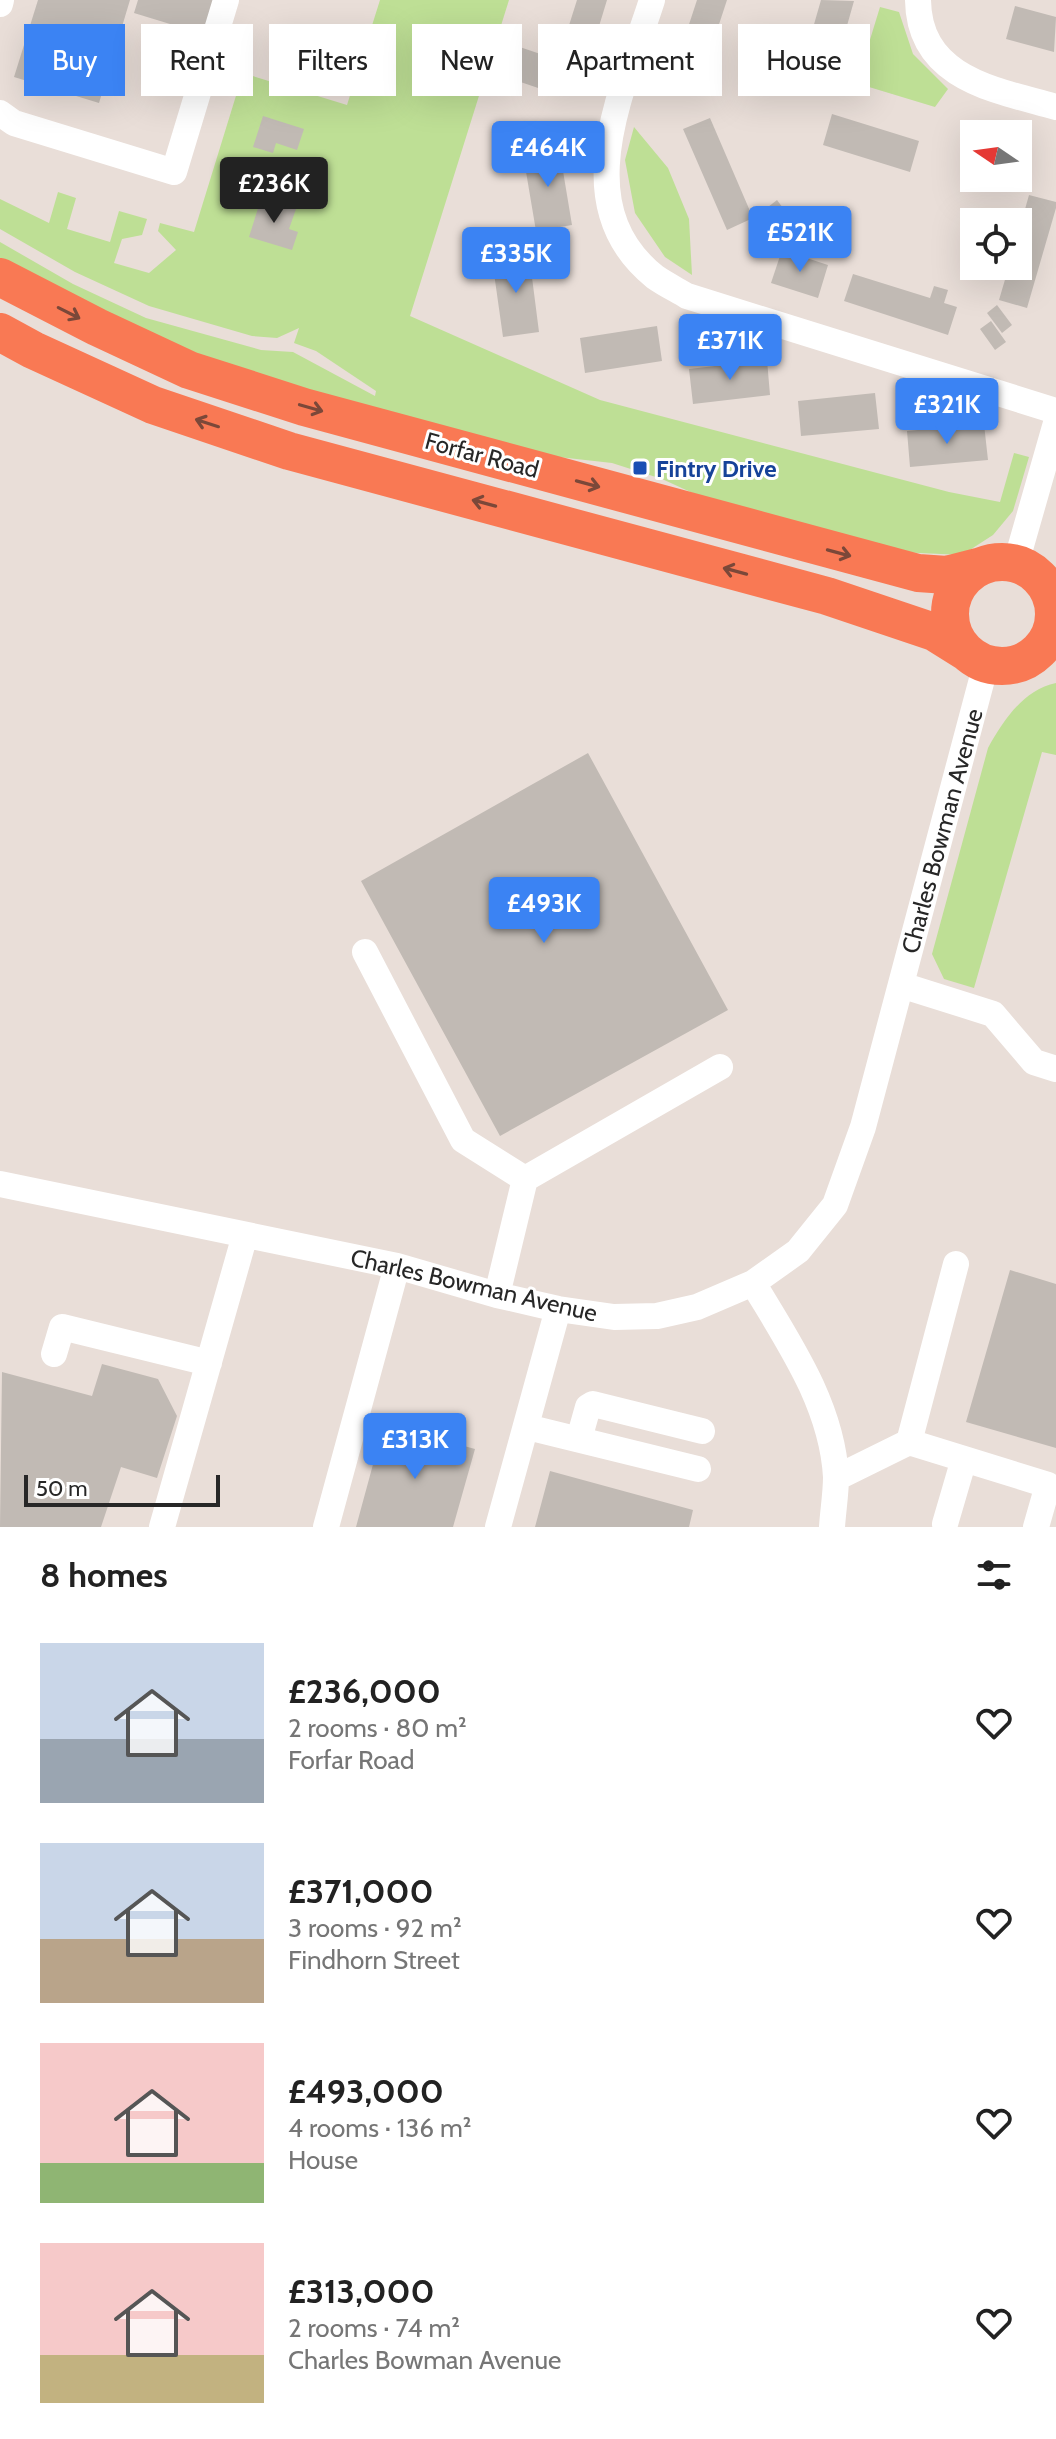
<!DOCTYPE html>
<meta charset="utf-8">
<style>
:root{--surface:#fff;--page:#f6f6f6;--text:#222;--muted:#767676;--accent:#3b83f3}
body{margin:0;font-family:Cabin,sans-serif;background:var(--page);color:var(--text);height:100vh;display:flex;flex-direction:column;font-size:30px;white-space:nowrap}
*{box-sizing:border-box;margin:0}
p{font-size:26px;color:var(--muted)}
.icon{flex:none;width:44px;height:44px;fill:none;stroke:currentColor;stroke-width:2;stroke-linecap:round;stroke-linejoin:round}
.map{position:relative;height:1527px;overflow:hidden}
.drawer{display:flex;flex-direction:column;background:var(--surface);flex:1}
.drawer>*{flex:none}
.banner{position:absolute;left:24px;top:24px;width:1008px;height:72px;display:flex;gap:16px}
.needle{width:52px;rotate:283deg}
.controls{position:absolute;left:960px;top:120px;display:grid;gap:16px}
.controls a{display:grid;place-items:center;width:72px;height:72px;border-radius:0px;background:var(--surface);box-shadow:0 8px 32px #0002;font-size:40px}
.scale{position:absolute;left:24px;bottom:20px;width:196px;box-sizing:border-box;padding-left:8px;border:4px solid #272727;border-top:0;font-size:22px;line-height:28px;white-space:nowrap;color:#272727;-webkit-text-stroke:6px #fff;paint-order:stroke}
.price{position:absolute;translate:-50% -68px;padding:0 18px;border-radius:8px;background:var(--accent);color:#fff;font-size:26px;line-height:52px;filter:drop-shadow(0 2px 4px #0008)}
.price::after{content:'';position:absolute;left:50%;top:48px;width:24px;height:18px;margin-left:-12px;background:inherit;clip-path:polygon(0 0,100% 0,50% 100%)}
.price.active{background:#222;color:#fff}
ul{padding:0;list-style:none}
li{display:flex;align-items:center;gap:24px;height:200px;padding:0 40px}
li span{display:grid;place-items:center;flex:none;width:224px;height:160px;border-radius:0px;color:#555}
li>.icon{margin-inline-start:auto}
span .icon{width:96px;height:96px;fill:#fffc;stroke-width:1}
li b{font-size:34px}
h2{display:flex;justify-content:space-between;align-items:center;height:96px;padding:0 40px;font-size:34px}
.chip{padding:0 28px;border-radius:0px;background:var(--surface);box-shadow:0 8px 32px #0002;font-size:28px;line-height:72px}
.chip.active{background:var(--accent);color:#fff}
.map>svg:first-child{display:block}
.green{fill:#bedf95}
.building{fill:#c1bab4}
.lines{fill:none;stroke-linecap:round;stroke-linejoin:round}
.minor{stroke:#fff;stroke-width:26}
.highway{stroke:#f97954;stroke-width:38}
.oneway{stroke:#7b4839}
.transit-dot{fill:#1a4fb4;stroke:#fff;stroke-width:3}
.labels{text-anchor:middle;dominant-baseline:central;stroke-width:6;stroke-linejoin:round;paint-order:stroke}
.street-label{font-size:24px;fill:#272727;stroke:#fff}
.transit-label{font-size:24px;font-weight:bold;fill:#164399;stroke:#fff;text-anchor:start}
</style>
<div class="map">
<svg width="1056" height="1527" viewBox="0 0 1056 1527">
<rect width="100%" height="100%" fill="#e9ded8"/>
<path class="green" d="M 380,0 L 509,0 L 410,316 L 600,400 L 949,492 L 1000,502 L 1014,453 L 1029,457 L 1013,511 L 993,535 L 962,555 L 877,551 L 719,505 L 662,479 L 612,463 L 532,454 L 238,370 L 137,331 L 0,260 L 0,242 L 73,284 L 146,318 L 261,350 L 293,352 L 375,396 L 376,391 L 316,351 L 294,343 L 299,328 L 277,338 L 252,336 L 149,306 L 75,272 L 0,229 L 0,199 L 49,223 L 58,192 L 76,198 L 67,229 L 110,242 L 119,211 L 147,219 L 142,235 L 122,239 L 114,263 L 149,273 L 176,250 L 158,231 L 160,223 L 194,232 L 243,73 L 347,105 Z
M 880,7 L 899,12 L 913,54 L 948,89 L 935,107 L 869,87 L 861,69 Z
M 634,127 L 668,168 L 689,219 L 692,275 L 665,257 L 635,213 L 625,160 Z
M 1056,683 L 1056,755 L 1042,752 L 974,988 L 944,979 L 932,954 L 988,748 C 1003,721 1023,690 1056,683 Z"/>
<path class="building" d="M 38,0 L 130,0 L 99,103 L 14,77 Z
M 138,0 L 217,0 L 206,35 L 134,13 Z
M 577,0 L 607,0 L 593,46 L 565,38 Z
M 697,0 L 727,0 L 700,82 L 673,73 Z
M 821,0 L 854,1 L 829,89 L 798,80 Z
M 1015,6 L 1056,17 L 1054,52 L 1006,39 Z
M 508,43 L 558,60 L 547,91 L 497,74 Z
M 832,114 L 919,141 L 910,172 L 823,145 Z
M 263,116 L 304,129 L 297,150 L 276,143 L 273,153 L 253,147 Z
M 710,118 L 753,218 L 727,230 L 683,129 Z
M 970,139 L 974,140 L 974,176 L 961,172 Z
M 559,147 L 572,225 L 536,231 L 523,154 Z
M 986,178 L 1010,178 L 1008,185 Z
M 1029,195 L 1056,202 L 1056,208 L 1027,308 L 999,300 L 1009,266 L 1018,266 L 1018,234 Z
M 777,200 L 786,212 L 767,226 L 758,215 Z
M 269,201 L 296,209 L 289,229 L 298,232 L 292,250 L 249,237 L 260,202 L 268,204 Z
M 782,250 L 828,265 L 818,298 L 771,283 Z
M 529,254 L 539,332 L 503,337 L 492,259 Z
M 853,274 L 930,298 L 934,286 L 948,290 L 944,303 L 957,307 L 948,335 L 844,301 Z
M 997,305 L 1012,325 L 1002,333 L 987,313 Z
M 991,321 L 1006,342 L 995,350 L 980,329 Z
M 657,326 L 662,361 L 585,373 L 580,338 Z
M 767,360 L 770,395 L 693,404 L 689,369 Z
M 875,393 L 879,429 L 801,436 L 798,401 Z
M 984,424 L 988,460 L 910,467 L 907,431 Z
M 588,753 L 728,1010 L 500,1136 L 361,881 Z
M 1010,1270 L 1056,1284 L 1056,1448 L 966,1422 Z
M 102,1364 L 158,1379 L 177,1416 L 157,1478 L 121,1467 L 101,1527 L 0,1527 L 2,1372 L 92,1396 Z
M 384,1424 L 475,1449 L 453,1527 L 356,1527 Z
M 550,1471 L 693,1510 L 689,1527 L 535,1527 Z"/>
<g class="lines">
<path class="minor" d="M 652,0 C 624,89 564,204 655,277 C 665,284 677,290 687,296 L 1056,411
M 918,0 C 919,79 996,90 1056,107
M 0,4 L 1,0
M 0,113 L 14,123 L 174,172 L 226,0
M 1016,563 L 1056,423
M 365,952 L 463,1140 L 525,1179 L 497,1295
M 901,985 L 993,1014 L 1034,1062 L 1056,1069
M 525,1179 L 720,1067
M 0,1184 L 397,1266 L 497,1295 L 558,1309 L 614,1317 L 657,1316 L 697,1307 L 753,1283 L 798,1251 L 835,1205 L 863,1127 L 986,664
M 753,1283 C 789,1343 832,1405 836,1477 C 836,1493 833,1511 832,1527
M 54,1354 L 62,1327 L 209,1363
M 527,1427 L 698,1469
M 579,1439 L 588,1407 L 593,1404 L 702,1431
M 909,1442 L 1048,1485 L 1036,1527
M 836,1478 L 909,1442 L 956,1264
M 945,1524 L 964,1459
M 162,1527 L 245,1235
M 326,1527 L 397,1266
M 498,1527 L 558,1309"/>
<path class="highway" d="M 0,277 L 97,327 L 189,370 L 304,407 L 918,573 L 947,575 L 982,566
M 0,332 L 33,350 L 153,405 L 289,451 L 827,596 L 934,632 L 966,652
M950 614a52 52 0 1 1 104 0a52 52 0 1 1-104 0Z"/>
</g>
<defs><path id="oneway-shaft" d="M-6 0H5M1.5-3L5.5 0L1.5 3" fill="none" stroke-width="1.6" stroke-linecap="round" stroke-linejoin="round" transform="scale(2)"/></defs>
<g class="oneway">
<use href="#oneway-shaft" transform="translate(69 313) rotate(27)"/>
<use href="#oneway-shaft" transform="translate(311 408) rotate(16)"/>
<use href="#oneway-shaft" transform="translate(207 423) rotate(-162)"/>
<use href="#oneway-shaft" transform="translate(588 484) rotate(15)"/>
<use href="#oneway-shaft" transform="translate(484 503) rotate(-165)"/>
<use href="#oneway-shaft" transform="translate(839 553) rotate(15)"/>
<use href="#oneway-shaft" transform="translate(735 571) rotate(-165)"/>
</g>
<rect class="transit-dot" x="632" y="460" width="16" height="16" rx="4"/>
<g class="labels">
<g class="street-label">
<text transform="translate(482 455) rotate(15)">Forfar Road</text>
<text transform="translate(942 831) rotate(-75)">Charles Bowman Avenue</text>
<text transform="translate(474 1285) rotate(13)">Charles Bowman Avenue</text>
</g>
<g class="transit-label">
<text x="656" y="468">Fintry Drive</text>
</g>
</g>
</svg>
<div class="controls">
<a><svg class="needle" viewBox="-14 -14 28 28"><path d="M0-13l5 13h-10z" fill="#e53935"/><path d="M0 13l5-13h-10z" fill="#767676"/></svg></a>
<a><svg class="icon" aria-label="locate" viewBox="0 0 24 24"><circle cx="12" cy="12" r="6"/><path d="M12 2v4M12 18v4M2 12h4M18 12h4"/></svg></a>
</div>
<div class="scale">50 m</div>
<b class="price" style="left:548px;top:189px">£464K</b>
<b class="price active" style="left:274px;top:225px">£236K</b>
<b class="price" style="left:800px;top:274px">£521K</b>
<b class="price" style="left:516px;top:295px">£335K</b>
<b class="price" style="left:730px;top:382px">£371K</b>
<b class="price" style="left:947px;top:446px">£321K</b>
<b class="price" style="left:544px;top:945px">£493K</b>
<b class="price" style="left:415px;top:1481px">£313K</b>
<div class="banner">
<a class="chip active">Buy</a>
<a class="chip">Rent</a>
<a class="chip">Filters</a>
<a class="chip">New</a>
<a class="chip">Apartment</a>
<a class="chip">House</a>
</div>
</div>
<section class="drawer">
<h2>8 homes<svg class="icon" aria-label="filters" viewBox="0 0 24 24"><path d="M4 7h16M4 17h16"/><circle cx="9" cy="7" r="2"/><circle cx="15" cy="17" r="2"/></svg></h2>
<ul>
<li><span style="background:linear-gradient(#c9d6e8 60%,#9aa5b1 0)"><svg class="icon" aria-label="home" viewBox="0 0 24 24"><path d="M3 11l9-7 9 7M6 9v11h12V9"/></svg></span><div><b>£236,000</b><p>2 rooms · 80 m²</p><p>Forfar Road</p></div><svg class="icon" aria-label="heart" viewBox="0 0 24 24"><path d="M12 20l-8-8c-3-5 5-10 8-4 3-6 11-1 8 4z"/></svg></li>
<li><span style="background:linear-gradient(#c9d6e8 60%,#b9a48a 0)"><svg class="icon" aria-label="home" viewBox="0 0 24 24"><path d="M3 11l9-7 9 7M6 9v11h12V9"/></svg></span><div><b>£371,000</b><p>3 rooms · 92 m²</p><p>Findhorn Street</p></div><svg class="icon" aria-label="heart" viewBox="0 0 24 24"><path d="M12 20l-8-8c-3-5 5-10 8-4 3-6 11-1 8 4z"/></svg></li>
<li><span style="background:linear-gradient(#f6c9c9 75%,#8fb573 0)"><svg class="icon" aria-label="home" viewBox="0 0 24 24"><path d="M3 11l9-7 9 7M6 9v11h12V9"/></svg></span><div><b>£493,000</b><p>4 rooms · 136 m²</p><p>House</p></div><svg class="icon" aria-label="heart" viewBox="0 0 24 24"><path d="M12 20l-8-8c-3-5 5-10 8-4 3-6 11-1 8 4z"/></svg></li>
<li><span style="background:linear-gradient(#f6c9c9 70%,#c2b280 0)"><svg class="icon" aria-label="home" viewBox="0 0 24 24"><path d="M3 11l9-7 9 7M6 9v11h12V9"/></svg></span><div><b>£313,000</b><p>2 rooms · 74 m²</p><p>Charles Bowman Avenue</p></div><svg class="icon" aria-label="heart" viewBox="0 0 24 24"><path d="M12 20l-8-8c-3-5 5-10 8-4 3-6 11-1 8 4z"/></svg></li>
</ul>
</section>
